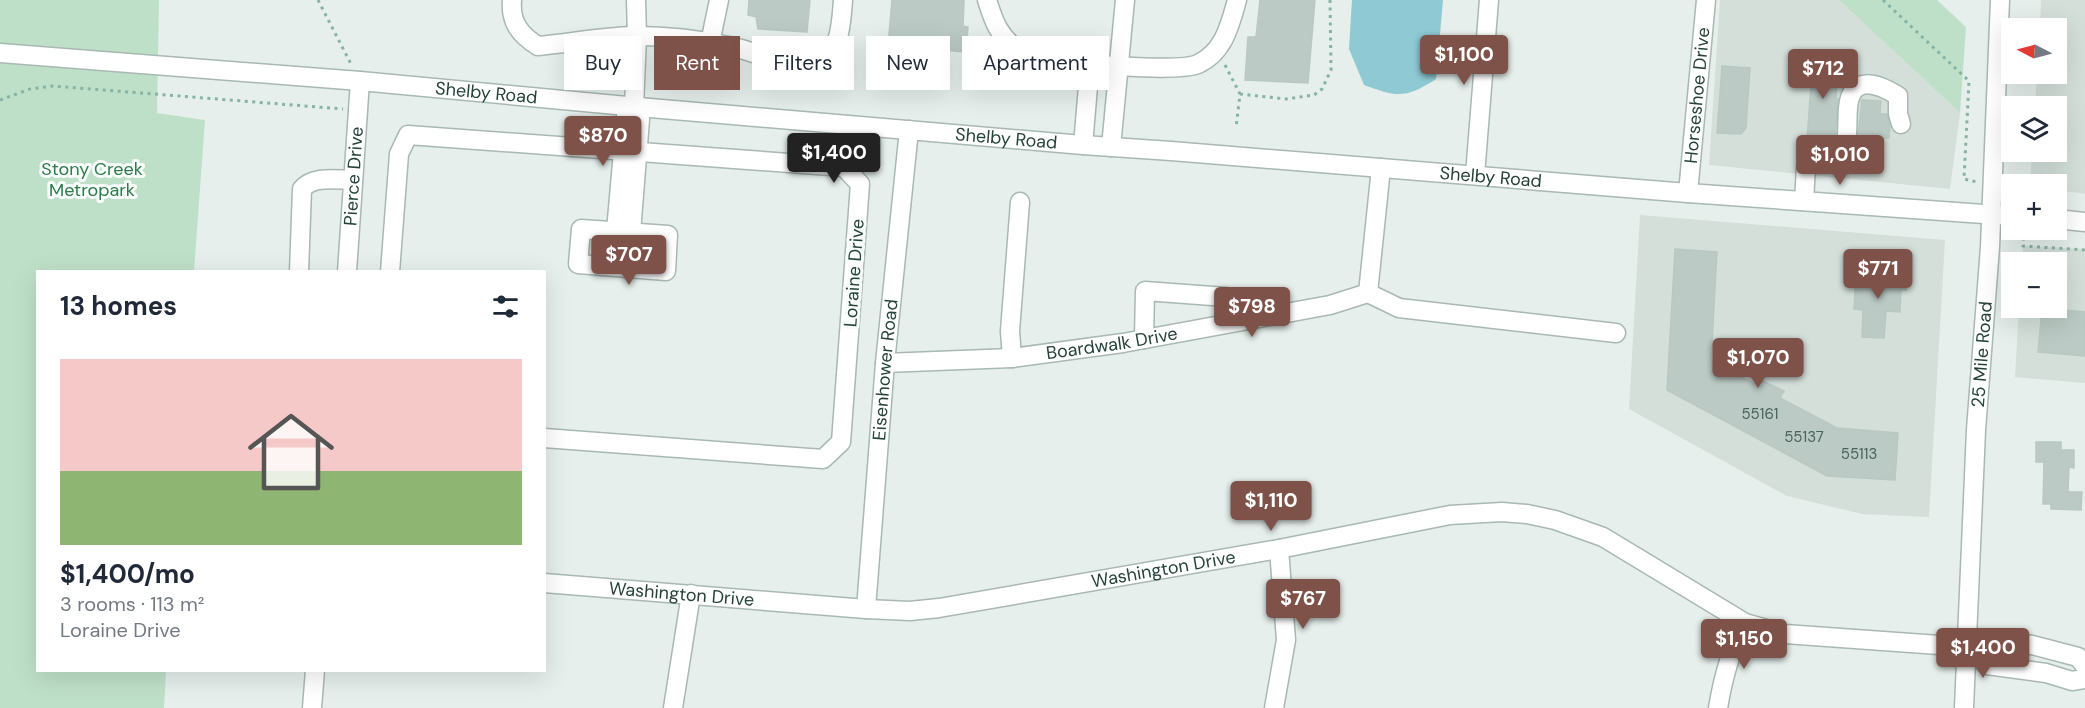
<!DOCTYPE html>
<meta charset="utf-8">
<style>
:root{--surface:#fff;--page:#f2f2f3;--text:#1f2937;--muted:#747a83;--accent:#7f5249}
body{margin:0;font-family:"DM Sans",sans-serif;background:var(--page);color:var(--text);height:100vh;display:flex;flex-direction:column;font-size:22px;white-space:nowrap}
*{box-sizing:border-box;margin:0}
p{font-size:20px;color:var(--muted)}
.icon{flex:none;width:33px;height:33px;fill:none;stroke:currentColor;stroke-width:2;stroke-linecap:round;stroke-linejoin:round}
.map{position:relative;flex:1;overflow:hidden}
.sheet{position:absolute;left:36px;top:270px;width:510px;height:402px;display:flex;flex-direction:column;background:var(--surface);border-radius:0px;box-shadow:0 6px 24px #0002}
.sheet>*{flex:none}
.top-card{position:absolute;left:564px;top:36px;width:570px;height:54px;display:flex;gap:12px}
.needle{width:39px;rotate:276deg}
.controls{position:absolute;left:2001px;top:18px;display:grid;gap:12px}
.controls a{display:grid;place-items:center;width:66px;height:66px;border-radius:0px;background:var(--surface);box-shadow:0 6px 24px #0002;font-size:30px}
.price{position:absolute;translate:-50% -51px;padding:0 14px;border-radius:6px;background:var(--accent);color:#fff;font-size:20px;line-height:39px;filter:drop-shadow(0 2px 3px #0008)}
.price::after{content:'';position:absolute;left:50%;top:36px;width:18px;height:14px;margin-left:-9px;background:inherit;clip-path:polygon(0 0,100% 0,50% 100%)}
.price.active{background:#222;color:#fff}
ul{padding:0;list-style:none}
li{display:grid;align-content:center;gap:12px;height:318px;padding:0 24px}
li span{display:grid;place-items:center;height:186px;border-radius:0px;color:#555}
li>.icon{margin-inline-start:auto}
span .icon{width:108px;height:108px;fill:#fffc;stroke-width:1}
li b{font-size:26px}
h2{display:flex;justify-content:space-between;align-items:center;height:72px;padding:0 24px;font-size:26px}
.chip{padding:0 21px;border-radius:0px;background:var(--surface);box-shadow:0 6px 24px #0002;font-size:21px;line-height:54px}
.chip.active{background:var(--accent);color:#fff}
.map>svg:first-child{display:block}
.built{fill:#d4dfda}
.green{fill:#bfe0c8}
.water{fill:#8ec9d4}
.building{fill:#bbcac4;stroke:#b8c9c2;stroke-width:1.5}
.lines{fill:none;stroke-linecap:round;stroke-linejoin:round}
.minor-casing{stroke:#a8b8b2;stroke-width:21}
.path{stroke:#86b3a5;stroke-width:3;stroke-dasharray:3 4.5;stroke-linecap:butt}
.minor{stroke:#fff;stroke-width:18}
.labels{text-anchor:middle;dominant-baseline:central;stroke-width:6;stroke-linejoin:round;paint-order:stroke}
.number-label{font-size:15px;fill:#4a645c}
.street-label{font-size:18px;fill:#24423a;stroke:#f7fbf9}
.park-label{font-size:18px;fill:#2d7a4b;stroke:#f7fbf9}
</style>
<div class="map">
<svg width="2085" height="708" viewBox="0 0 2085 708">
<rect width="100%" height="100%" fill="#e6efeb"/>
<path class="built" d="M 1720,0 L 1839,0 L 1960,113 L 1950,189 L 1709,165 Z
M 2041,0 L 2085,0 L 2085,194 L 2057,190 L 2056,184 L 2030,184 L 2032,152 L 2056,152 L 2056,106 L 2035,106 L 2037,74 L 2056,74 L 2056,28 L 2040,28 Z
M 1640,215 L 1945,240 L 1929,517 L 1862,514 L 1787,496 L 1629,409 Z
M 2023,246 L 2085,249 L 2085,383 L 2015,377 L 2019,308 L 2056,308 L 2056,262 L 2022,262 Z"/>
<path class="green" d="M 0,0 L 159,0 L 157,113 L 205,120 L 194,271 L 38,272 L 38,670 L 166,671 L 164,708 L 0,708 Z
M 1839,0 L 1937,0 L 1966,27 L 1960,113 Z"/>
<path class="water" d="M 1352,0 L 1443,0 L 1436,79 C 1405,99 1397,97 1364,85 L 1349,49 Z"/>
<path class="building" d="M 749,0 L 810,0 L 807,32 L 758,29 L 756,17 L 748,15 Z
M 892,0 L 964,0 L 963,26 L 968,27 L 966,52 L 888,46 Z
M 1260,0 L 1315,0 L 1308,83 L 1245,80 L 1248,37 L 1256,37 Z
M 1813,55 L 1838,57 L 1836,98 L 1838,99 L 1835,136 L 1833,143 L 1807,141 Z
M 1722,66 L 1750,68 L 1746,128 L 1741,134 L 1717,133 Z
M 1862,100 L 1881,101 L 1880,114 L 1887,114 L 1890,127 L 1889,138 L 1884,138 L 1883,144 L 1857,143 Z
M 1675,249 L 1717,252 L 1711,361 L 1760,387 L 1763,381 L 1784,391 L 1780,398 L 1837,428 L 1898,433 L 1895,480 L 1827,476 L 1667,390 Z
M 1856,272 L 1907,276 L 1906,290 L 1901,290 L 1900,312 L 1886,311 L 1884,338 L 1862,337 L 1863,310 L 1854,309 Z
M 2042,308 L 2085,312 L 2085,356 L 2038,352 Z
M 2036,442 L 2061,442 L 2061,450 L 2074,450 L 2074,468 L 2069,467 L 2068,492 L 2082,492 L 2081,510 L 2051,509 L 2051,504 L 2043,504 L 2044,462 L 2036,462 Z"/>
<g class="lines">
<defs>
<g id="minor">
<path d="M 512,0 C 510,22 520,35 538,46 C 570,43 607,36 638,36 C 668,36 700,40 729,46 C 749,49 798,72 813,66 C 841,55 841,25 843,0"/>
<path d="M 987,0 C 994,22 998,34 1017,50 C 1022,54 1032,57 1038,58 C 1064,63 1178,73 1198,64 C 1224,52 1230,25 1237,0"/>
<path d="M 710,43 L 719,0"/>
<path id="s1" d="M 0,53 L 360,81 L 627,106 L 1083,145 L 1171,151 L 1688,193 L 2012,216"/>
<path d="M 634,107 L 637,36 L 636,0"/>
<path d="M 1083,145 L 1090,63"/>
<path d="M 1111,147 L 1125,0"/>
<path d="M 1838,155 C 1841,151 1845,147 1846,142 C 1848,131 1847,119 1848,108 C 1851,74 1877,83 1898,96 L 1898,114 L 1901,124"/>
<path d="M 1475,175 L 1489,0"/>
<path id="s2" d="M 1688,193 L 1706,0"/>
<path d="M 1804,201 L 1806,167"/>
<path d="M 2056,219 L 2085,222"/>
<path d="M 581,229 L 668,235 L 666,271 L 578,264 Z"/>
<path d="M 616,231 L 627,106"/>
<path d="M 631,232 L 641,107"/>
<path d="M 299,272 L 302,189 C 313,175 337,180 353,180"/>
<path id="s3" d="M 347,272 L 360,81"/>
<path d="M 390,272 L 399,154 L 408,135 L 844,167 L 860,184 L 841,442 L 823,459 L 544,438"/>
<path d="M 1368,293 L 1381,168"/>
<path d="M 1144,339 L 1145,291 L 1226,297 L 1241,303 L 1248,320"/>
<path d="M 1012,358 L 1010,331 L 1020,202"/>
<path id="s4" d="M 885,363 L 1012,358 L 1123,343 L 1330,305 L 1368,293 L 1399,308 L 1616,333"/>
<path id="s5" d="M 544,583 L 866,609 L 910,611 L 939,608 L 1279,549 L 1450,515 L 1502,512 L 1527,514 L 1555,520 L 1603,537 L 1745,623 L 1785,634 L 1967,647 L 1989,639 L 2032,645 L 2078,657 L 2085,666"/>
<path id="s6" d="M 866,609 L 885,363 L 909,130"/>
<path d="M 1967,647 L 1987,665 L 2046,673 L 2072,681 L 2085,679"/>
<path d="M 312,708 L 315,670"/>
<path d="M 673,708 L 691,594"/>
<path d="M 1274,708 L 1286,640 L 1279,549"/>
<path d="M 1718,708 C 1723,678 1730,650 1745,623"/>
<path id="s7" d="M 1964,708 L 1976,430 L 1990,247 L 2000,0"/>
</g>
</defs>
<use href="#minor" class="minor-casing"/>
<path class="path" d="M 318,0 L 352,66
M 1883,0 L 1969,81 L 1964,179 L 1977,182
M 1225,65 L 1240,94 L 1236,128
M 1240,94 L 1286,99 L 1314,95 L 1322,89 L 1331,70 L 1330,0
M 0,100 L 30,89 L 53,86 L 343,109
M 2024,230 L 2023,246 L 2085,250"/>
<use href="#minor" class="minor"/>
</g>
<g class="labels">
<g class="number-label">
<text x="1760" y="414">55161</text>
<text x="1804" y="437">55137</text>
<text x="1859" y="454">55113</text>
</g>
<g class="street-label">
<text stroke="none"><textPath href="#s1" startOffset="488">Shelby Road</textPath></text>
<text stroke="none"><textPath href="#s2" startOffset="98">Horseshoe Drive</textPath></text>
<text stroke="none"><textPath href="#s1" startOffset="1010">Shelby Road</textPath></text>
<text stroke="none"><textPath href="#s3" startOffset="96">Pierce Drive</textPath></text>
<text stroke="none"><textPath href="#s1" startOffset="1496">Shelby Road</textPath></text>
<text transform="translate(854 273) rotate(-86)">Loraine Drive</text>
<text stroke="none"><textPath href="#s4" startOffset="228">Boardwalk Drive</textPath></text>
<text stroke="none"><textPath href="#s7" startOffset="354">25 Mile Road</textPath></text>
<text stroke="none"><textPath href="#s6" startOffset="240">Eisenhower Road</textPath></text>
<text stroke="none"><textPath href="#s5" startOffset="624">Washington Drive</textPath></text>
<text stroke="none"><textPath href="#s5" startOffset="138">Washington Drive</textPath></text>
</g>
<g class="park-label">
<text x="92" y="169">Stony Creek<tspan x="92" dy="21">Metropark</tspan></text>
</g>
</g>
</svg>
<div class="controls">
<a><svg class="needle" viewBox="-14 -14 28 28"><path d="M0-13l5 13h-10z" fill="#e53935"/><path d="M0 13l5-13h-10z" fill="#747a83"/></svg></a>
<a><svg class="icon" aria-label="layers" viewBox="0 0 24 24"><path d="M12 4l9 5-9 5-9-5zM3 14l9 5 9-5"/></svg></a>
<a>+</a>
<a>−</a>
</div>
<b class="price" style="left:1464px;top:86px">$1,100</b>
<b class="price" style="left:1823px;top:100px">$712</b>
<b class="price" style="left:603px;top:167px">$870</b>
<b class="price active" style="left:834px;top:184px">$1,400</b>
<b class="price" style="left:1840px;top:186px">$1,010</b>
<b class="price" style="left:629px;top:286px">$707</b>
<b class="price" style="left:1878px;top:300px">$771</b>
<b class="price" style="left:1252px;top:338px">$798</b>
<b class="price" style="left:1758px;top:389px">$1,070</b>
<b class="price" style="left:1271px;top:532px">$1,110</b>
<b class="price" style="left:1303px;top:630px">$767</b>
<b class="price" style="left:1744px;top:670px">$1,150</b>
<b class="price" style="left:1983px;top:679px">$1,400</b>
<div class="top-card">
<a class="chip">Buy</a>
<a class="chip active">Rent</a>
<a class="chip">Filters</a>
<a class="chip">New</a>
<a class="chip">Apartment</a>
</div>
<section class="sheet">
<h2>13 homes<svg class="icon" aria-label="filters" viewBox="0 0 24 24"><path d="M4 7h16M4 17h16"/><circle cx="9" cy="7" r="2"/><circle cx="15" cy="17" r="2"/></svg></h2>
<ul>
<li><span style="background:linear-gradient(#f6c9c9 60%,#8fb573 0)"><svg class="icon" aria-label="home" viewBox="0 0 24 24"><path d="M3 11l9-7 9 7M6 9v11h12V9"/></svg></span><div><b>$1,400/mo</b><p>3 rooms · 113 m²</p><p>Loraine Drive</p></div></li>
</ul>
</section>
</div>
